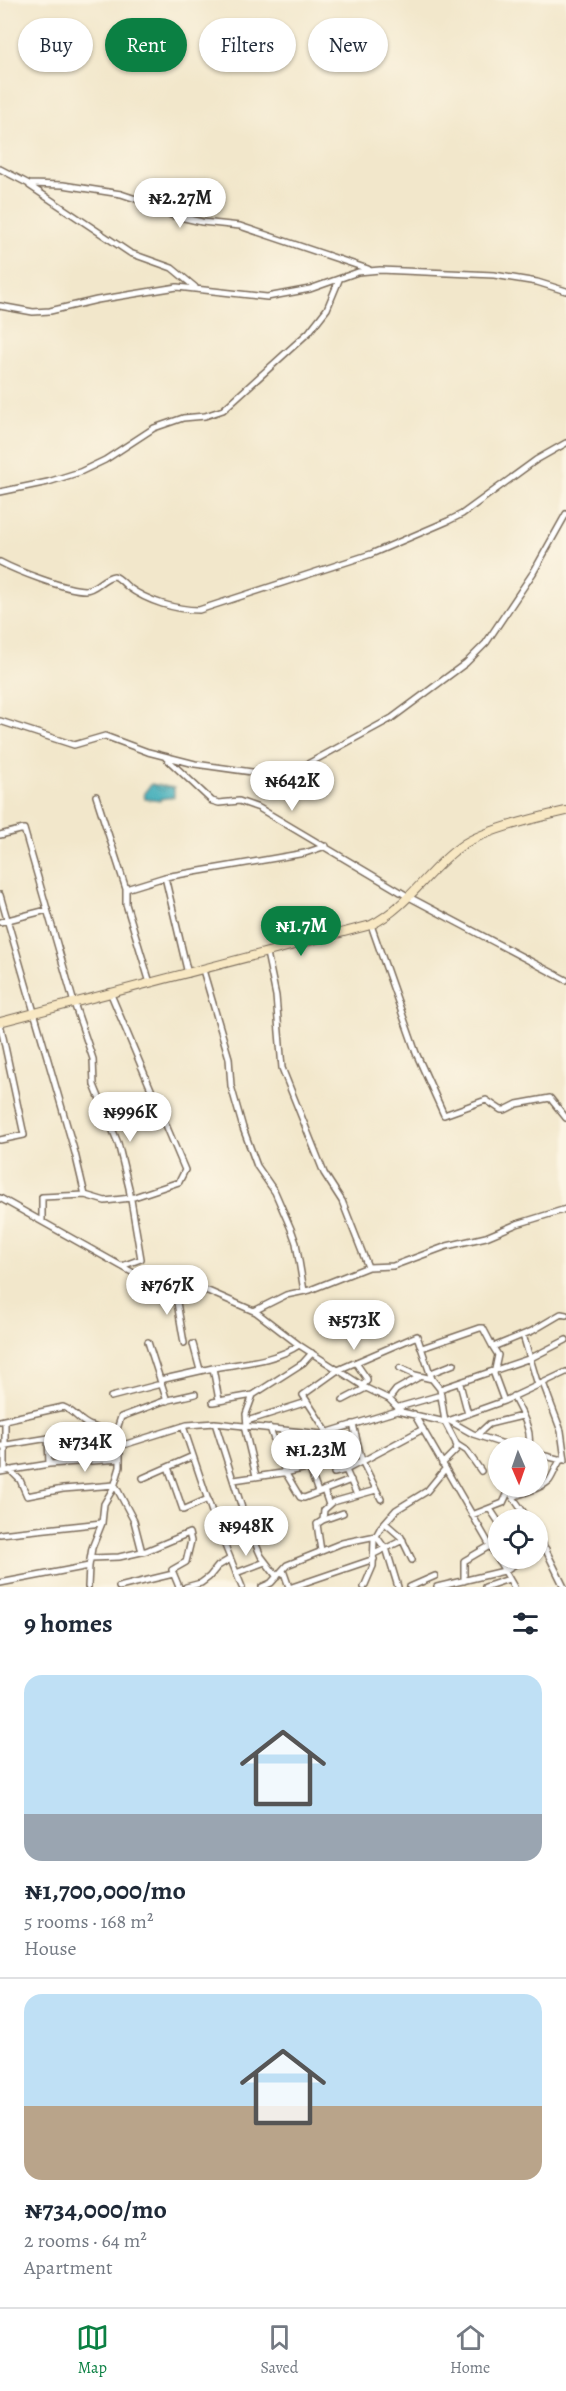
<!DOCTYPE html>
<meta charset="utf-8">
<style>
:root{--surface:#fff;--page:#f6f6f7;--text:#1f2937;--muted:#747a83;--line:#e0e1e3;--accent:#0b8043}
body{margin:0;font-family:Alegreya,serif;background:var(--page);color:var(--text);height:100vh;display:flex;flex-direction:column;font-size:22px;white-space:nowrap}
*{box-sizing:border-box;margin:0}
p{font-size:20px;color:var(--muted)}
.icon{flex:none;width:33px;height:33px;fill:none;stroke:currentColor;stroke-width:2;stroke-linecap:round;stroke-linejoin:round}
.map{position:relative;height:1587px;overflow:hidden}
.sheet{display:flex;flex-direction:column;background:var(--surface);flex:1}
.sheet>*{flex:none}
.top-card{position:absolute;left:18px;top:18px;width:531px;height:54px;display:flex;gap:12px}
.needle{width:39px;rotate:178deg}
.controls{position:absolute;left:488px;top:1437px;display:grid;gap:12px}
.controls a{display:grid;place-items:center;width:60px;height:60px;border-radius:50%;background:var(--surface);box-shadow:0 2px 4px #0004;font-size:30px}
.price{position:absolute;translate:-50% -51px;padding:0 14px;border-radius:21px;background:#fff;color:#222;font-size:20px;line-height:39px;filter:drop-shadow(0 2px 3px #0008)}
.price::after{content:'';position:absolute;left:50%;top:36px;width:18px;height:14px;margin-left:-9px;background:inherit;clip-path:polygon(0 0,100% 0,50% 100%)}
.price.active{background:var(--accent);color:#fff}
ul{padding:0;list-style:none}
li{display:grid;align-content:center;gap:12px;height:318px;padding:0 24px}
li+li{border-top:2px solid var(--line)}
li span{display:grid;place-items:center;height:186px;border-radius:18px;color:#555}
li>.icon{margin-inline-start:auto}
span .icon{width:108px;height:108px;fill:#fffc;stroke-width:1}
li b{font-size:26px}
h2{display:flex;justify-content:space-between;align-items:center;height:72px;padding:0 24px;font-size:26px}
.pill{padding:0 21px;border-radius:27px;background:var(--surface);box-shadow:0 2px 4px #0004;font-size:21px;line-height:54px}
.pill.active{background:var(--accent);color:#fff}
.tabs{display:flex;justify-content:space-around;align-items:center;height:84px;border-top:2px solid var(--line);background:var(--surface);font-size:16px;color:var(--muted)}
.tabs a{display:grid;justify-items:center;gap:3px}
.tabs .active{color:var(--accent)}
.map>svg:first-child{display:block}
.water{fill:url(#water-waves);stroke:#3a6a6b;stroke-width:1.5}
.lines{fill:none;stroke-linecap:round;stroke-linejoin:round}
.street-casing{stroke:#7b6c5b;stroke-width:8}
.secondary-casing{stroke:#7b6c5b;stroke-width:10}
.street{stroke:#fff;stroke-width:5}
.secondary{stroke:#f8e8c3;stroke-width:8}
</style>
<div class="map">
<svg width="566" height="1587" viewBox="0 0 566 1587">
<defs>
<pattern id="water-waves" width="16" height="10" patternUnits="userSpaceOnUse" patternTransform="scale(1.5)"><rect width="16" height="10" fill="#3aaab8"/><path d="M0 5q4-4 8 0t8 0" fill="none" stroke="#328b95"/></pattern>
</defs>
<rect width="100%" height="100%" fill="#fcf5e5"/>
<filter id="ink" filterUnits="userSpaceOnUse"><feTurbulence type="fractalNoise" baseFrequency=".0167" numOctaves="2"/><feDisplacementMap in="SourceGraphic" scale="12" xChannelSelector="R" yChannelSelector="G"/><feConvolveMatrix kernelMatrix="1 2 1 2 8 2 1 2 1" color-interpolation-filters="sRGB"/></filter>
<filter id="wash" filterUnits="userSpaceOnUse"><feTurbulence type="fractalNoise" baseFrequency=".008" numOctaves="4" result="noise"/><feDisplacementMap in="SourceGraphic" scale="24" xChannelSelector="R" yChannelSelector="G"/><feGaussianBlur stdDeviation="1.35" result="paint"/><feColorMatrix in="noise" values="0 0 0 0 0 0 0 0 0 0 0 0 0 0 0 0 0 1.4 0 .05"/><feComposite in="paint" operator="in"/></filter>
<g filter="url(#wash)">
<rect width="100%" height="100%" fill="#f2e7cb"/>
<path class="water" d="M 151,784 L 174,788 L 174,797 L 160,799 L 160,801 L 145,799 L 144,793 Z"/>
</g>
<g filter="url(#ink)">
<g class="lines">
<defs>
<path id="street" d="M 0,169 L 29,184 L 63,185 L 121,194 L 142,201 L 171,215 L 202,222 L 240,226 L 368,269
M 30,186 L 130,253 L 172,268 L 195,287
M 0,306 L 33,312 L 50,311 L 97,300 L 177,287 L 267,297 L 310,289 L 358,272 L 380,270 L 494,275 L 537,282 L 566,291
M 0,492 L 48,482 L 80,472 L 105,460 L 154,428 L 183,418 L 205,416 L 223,410 L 309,332 L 327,309 L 339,280
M 0,562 C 17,571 66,590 85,590 C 96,590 103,577 114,576 C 120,578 123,583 128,587 C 147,601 176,610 199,610 L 371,554 L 448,521 L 462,514 L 536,460 L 566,443
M 0,721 L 74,745 L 105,736 L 148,752 L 195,764 L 280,776 L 293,772 L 392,718 L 466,663 L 486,643 L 533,573 L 566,514
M 165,757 L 212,801 L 219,803 L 239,801 L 259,808 L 409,897 L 566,980
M 96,796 L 126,889
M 0,835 L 24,829 L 74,1003 L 93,1059 L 94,1085 L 118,1143 L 129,1188 L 141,1259 L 122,1266
M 165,877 L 188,974
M 0,895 L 75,1153 L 85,1195
M 0,922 L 47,910
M 371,925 L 416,1053 L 444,1115 L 486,1100 L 501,1110 L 505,1110 L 517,1104 L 550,1098 L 566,1118
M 267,953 L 276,996 L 282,1068 L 324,1173 L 342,1201 L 368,1267
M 203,970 L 229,1058 L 231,1086 L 243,1128 L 257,1166 L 275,1192 L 291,1229 L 296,1243 L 304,1291
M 150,983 L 126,904 L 126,889 L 165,877 L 305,853 L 326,846
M 0,1023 L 24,1135 L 0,1140
M 0,1198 L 146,1280 L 159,1284 L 208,1291 L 256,1312 L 299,1345 L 366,1388 L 389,1399 L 401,1411
M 42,1221 L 42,1197 L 85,1195 L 105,1201 L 131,1198 L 179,1182 L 185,1170 L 110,992
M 174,1285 L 184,1343
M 254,1311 L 286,1295 L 310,1290 L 368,1267 L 393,1266 L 447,1246 L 486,1237 L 517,1224 L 566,1209
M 523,1335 L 538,1385
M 148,1342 L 167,1401
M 193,1344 L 200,1370
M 422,1348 L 480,1328 L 483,1328 L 493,1347
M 356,1363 L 367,1379 L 367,1381 L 362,1386
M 400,1368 L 415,1375 L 432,1379 L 440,1389
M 431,1373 L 454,1364
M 160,1380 L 213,1368
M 543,1383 L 561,1431 L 565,1460
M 460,1384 L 468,1414
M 513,1396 C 520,1411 534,1431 528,1448
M 111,1397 L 161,1384
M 389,1399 L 396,1390 L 419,1377
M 219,1400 L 213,1368 C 241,1363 276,1361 299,1345
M 343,1400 L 366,1388
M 504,1401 L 494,1374 L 498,1355 L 493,1347 L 532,1331 L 561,1314 L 566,1315
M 213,1402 L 253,1395
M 399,1407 L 441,1395
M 414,1414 L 514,1587
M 0,1421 L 63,1407 C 76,1412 77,1420 91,1426
M 247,1421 L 307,1402
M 450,1421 L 473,1434 L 516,1448
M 215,1423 L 248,1527 L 261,1556 L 277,1577
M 353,1424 L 362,1461 L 381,1499
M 183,1426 L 215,1521 L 242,1587
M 244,1426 L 256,1476
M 247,1426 L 246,1414 L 253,1395 L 303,1363 L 312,1353
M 270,1428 L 285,1472 L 300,1497 L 304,1498 L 351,1480
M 327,1432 L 303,1395 L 338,1370 L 417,1336 L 432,1379
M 477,1435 L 489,1424 L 522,1416
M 332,1440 L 356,1435
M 456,1444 L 467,1451 L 481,1471
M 0,1446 L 55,1437 L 92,1426 L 119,1438
M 120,1446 L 117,1429 L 121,1417 L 164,1401 L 195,1394
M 537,1454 L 562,1460
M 49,1464 L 120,1459
M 442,1464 L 456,1450 L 457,1445 L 445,1422 L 440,1389 L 531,1358 L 566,1340
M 168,1467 L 183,1510 L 208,1499
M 309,1467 L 318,1492
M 10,1470 L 20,1480 L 27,1496 L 63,1489 L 115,1485 L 134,1521 L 142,1552
M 5,1471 L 5,1420
M 0,1472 L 49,1464 L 48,1438
M 334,1473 L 346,1470
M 143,1478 L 193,1456
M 234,1480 L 289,1472 L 328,1463
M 324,1490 L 329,1505
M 357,1495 L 346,1470 L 423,1429
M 512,1496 L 529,1520
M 513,1497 C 524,1492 539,1490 549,1481 C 553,1476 556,1466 561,1459
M 490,1509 L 498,1521
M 472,1515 L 503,1503 L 511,1486
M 323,1520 L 343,1513
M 215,1521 L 234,1516 L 243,1512
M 385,1523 L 401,1537 L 412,1560
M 537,1532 L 564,1587
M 0,1534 L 102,1523
M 220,1534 L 247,1525
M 321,1551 L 317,1524 L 323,1520 L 324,1510 L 333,1502 L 376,1490
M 537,1552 L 546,1549
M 374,1554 L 403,1540
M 91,1558 L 119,1557 L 146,1551 L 189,1533 L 191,1541 L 186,1562 L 172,1570 L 179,1587
M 283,1570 L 289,1587
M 236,1573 L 265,1562
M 464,1581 L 464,1561 L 498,1541
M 0,1583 L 89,1566
M 88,1587 L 89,1566 L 92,1548 L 102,1523 L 104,1504 L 114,1487 L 120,1467 L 120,1446 L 187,1425 L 215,1423 L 322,1434 L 397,1411 L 445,1422 L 504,1401 L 566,1372
M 119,1587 L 173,1574
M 186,1587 L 201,1583 L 209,1577 L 218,1566 L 230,1559
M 262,1587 L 271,1583 L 287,1565 L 342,1543 L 376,1536 L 387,1551 L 398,1587
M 292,1587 L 374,1559
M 364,1587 L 373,1566 L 374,1540 L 381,1527 L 396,1510 L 427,1491 L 445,1469
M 410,1587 L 435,1576
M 437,1587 L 504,1571 L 525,1558
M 485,1587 L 509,1579"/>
<path id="secondary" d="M 0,1022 L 371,925 C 408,907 428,869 461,846 C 483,830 539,817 566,811"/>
</defs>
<use href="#street" class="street-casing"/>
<use href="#secondary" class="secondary-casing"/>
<use href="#street" class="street"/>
<use href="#secondary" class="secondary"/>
</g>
</g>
</svg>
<div class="controls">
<a><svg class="needle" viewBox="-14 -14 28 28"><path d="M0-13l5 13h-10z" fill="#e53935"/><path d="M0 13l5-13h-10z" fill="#747a83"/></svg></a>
<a><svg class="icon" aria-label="locate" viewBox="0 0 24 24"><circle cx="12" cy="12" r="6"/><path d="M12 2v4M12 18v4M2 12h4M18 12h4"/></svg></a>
</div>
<b class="price" style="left:180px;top:229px">₦2.27M</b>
<b class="price" style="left:292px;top:812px">₦642K</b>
<b class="price active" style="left:301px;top:957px">₦1.7M</b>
<b class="price" style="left:130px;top:1143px">₦996K</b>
<b class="price" style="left:167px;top:1316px">₦767K</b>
<b class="price" style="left:354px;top:1351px">₦573K</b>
<b class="price" style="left:85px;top:1473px">₦734K</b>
<b class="price" style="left:316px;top:1481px">₦1.23M</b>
<b class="price" style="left:246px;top:1557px">₦948K</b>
<div class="top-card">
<a class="pill">Buy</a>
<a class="pill active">Rent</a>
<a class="pill">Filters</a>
<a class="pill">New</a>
</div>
</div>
<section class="sheet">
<h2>9 homes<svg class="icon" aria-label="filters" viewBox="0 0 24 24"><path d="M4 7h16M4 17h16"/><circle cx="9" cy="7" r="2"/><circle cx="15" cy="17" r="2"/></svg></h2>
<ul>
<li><span style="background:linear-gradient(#bfe0f5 75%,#9aa5b1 0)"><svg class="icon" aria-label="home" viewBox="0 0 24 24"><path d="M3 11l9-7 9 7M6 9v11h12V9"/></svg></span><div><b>₦1,700,000/mo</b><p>5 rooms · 168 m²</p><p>House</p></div></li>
<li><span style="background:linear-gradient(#bfe0f5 60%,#b9a48a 0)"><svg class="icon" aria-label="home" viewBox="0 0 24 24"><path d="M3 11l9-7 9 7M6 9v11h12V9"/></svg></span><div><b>₦734,000/mo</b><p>2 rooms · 64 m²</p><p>Apartment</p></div></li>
</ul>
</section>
<nav class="tabs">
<a class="active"><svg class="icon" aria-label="map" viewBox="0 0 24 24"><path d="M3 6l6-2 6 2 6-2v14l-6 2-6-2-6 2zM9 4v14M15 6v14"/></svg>Map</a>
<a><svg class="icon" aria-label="saved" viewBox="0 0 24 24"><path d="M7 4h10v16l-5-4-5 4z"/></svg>Saved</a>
<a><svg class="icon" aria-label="home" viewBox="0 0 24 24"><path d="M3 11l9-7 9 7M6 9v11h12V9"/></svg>Home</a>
</nav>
